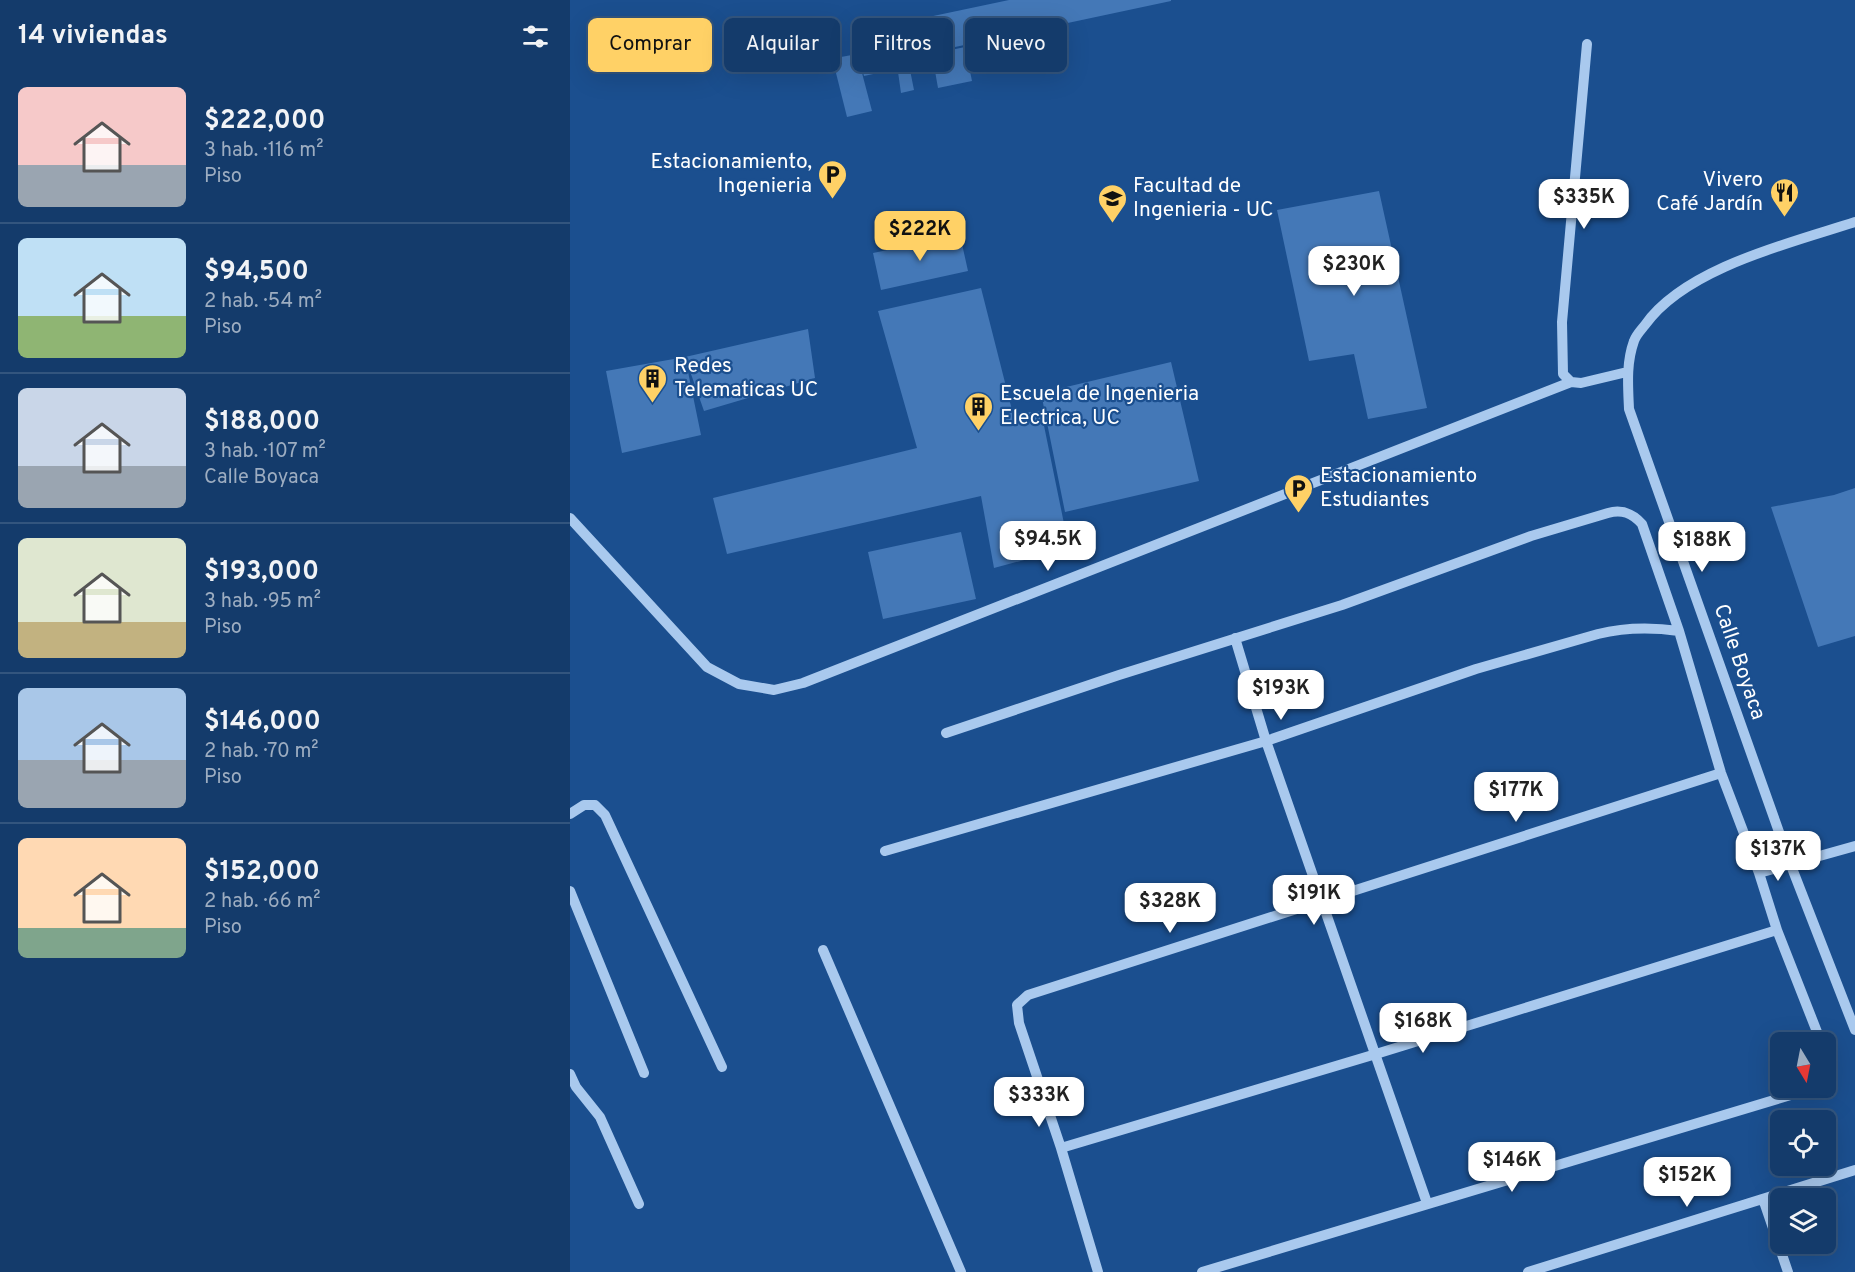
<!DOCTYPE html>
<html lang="es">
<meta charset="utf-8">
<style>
:root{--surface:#143b6b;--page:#214673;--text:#f1f3f6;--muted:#9dadc1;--line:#33557e;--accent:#ffd166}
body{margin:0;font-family:Overpass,sans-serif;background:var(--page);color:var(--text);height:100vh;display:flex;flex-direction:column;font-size:22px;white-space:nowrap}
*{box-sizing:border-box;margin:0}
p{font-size:20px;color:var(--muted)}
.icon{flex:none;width:33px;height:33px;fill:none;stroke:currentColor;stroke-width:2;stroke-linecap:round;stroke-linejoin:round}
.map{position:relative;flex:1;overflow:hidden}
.side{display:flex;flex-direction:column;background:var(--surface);width:570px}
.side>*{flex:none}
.top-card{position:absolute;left:18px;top:18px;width:570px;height:54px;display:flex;gap:12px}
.needle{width:39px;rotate:170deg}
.fabs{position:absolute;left:1200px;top:1032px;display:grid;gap:12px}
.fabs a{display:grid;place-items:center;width:66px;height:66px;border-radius:9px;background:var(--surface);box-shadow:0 6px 24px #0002,0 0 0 2px var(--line);font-size:30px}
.price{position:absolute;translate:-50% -51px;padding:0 14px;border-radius:12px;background:#fff;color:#222;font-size:20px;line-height:39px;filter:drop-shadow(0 2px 3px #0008)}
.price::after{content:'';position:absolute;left:50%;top:36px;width:18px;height:14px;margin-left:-9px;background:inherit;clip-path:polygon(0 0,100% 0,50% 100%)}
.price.selected{background:var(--accent);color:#111}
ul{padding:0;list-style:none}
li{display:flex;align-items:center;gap:18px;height:150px;padding:0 18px}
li+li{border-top:2px solid var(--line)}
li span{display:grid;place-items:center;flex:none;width:168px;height:120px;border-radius:9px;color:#555}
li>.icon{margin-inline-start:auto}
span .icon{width:72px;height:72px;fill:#fffc;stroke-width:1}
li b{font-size:26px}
h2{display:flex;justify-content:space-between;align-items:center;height:72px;padding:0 18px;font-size:26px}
.chip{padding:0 21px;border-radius:9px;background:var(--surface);box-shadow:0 6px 24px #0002,0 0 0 2px var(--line);font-size:21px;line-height:54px}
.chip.selected{background:var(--accent);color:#111}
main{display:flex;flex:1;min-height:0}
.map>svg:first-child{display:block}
.building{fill:#4478b7}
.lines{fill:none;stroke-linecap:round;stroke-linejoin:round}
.minor{stroke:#a9c9ee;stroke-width:10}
.labels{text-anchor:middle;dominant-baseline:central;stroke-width:4.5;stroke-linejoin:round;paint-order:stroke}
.poi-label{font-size:21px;fill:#fff;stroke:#1b4f8f;text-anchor:start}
.street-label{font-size:21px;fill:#fff;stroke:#1b4f8f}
</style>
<main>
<section class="side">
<h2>14 viviendas<svg class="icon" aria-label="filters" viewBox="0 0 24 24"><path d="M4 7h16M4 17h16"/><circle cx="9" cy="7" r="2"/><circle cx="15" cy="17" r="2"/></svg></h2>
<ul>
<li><span style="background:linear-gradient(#f6c9c9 65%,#9aa5b1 0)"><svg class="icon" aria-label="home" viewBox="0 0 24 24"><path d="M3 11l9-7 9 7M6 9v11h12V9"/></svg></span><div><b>$222,000</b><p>3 hab. · 116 m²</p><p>Piso</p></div></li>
<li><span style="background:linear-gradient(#bfe0f5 65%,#8fb573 0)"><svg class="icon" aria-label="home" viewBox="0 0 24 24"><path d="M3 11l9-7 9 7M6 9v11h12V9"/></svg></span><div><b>$94,500</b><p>2 hab. · 54 m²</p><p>Piso</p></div></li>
<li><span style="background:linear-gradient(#c9d6e8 65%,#9aa5b1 0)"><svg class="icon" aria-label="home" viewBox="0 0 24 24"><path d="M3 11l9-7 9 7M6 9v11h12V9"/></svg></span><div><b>$188,000</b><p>3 hab. · 107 m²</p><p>Calle Boyaca</p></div></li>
<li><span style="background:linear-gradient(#dfe7d0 70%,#c2b280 0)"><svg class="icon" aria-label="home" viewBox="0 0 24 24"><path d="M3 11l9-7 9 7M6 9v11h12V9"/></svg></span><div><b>$193,000</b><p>3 hab. · 95 m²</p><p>Piso</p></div></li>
<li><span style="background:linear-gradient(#a9c7e8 60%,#9aa5b1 0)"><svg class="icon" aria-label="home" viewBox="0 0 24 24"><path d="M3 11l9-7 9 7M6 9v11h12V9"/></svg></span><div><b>$146,000</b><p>2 hab. · 70 m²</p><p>Piso</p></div></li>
<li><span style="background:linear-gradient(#ffd9b3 75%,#7fa58c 0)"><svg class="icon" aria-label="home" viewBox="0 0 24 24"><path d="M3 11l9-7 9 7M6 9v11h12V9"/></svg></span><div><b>$152,000</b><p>2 hab. · 66 m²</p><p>Piso</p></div></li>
</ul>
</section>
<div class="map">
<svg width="1285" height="1272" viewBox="0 0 1285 1272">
<rect width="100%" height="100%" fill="#1b4f8f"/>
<path class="building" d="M 439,0 L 601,0 L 601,1 L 357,53 L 349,19 Z
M 329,26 L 333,42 L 307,47 L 305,31 Z
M 335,46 L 337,57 L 324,60 L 326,69 L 294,76 L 289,54 Z
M 395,47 L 402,81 L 368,88 L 362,54 Z
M 287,54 L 302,111 L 277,117 L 264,65 L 272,64 L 271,57 Z
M 338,59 L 340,68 L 328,70 L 326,61 Z
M 340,70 L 344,90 L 331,93 L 328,72 Z
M 809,191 L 857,408 L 798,419 L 784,354 L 739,361 L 707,210 Z
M 390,235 L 398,271 L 311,290 L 303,253 Z
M 411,288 L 443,414 L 471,411 L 499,548 L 424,568 L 411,496 L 157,554 L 143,498 L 347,448 L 308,311 Z
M 238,329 L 245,378 L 134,411 L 115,357 L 131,435 L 52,453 L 36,371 L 115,357 Z
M 601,362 L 629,481 L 495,512 L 471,393 Z
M 1285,488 L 1285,636 L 1248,647 L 1201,507 L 1264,495 Z
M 391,532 L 406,599 L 313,619 L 298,552 Z"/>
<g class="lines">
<path class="minor" d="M 1017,44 L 992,322 L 993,374 L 1001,382 L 1011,383 L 1057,372
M 1285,222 C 1220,243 1115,268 1075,325 C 1071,330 1066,335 1064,341 C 1056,363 1058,386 1059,409 L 1220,863 L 1285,1030
M 0,518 L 137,667 L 169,684 L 204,690 L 233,683 L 1001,382
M 665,638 L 696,741 L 857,1203
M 376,733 L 549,675 L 772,605 L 961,536 L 1038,513 C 1052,509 1062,513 1072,524 L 1109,631 L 1151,773 L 1189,873 L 1207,930 L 1251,1042
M 0,814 L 14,805 L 25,805 L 35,815 L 152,1067
M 315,851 L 696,741 L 906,669 L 1028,634 C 1056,627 1081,627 1109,631
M 1189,873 L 1285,846
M 0,891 L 74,1073
M 253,950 L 391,1272
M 1256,1055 L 1259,1077 L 1256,1080
M 0,1074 L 6,1087 L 30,1117 L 69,1204
M 491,1148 L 806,1054 L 1207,930
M 1193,1199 L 1218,1272
M 528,1272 L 491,1148 L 449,1023 L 447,1005 L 458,995 L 1151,773
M 632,1272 L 1244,1088
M 958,1272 L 1285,1170"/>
</g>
<defs>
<symbol id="parking-pin" viewBox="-11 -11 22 30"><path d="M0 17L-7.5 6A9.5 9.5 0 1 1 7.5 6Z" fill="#ffd166" stroke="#1b4f8f"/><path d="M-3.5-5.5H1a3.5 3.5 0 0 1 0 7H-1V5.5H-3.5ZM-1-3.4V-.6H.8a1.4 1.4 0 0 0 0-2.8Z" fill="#111"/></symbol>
<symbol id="restaurant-pin" viewBox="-11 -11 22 30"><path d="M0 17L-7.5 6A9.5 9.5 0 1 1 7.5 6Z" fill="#ffd166" stroke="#1b4f8f"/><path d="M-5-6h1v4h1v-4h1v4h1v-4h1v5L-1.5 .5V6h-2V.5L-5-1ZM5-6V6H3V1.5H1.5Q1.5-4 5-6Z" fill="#111"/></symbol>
<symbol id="university-pin" viewBox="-11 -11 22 30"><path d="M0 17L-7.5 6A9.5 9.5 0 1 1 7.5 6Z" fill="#ffd166" stroke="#1b4f8f"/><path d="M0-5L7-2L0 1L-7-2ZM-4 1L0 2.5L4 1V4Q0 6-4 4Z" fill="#111"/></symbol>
<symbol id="building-pin" viewBox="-11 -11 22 30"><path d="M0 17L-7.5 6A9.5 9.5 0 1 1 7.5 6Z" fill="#ffd166" stroke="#1b4f8f"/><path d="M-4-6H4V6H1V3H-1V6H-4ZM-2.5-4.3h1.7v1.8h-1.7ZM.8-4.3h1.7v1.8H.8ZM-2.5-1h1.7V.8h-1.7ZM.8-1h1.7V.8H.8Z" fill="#111"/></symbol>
</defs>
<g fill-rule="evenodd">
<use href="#parking-pin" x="246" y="158" width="33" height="45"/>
<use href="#restaurant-pin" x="1198" y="176" width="33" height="45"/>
<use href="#university-pin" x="526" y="182" width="33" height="45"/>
<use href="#building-pin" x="66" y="362" width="33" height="45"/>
<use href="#building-pin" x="392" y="390" width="33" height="45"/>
<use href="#parking-pin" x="712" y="472" width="33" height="45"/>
</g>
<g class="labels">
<g class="poi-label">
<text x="242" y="162" text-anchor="end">Estacionamiento,<tspan x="242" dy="24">Ingenieria</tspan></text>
<text x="1193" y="180" text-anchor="end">Vivero<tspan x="1193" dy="24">Café Jardín</tspan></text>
<text x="563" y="186">Facultad de<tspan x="563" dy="24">Ingenieria - UC</tspan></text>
<text x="104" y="366">Redes<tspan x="104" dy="24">Telematicas UC</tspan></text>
<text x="430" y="394">Escuela de Ingenieria<tspan x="430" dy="24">Electrica, UC</tspan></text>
<text x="750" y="476">Estacionamiento<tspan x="750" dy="24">Estudiantes</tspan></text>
</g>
<g class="street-label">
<text transform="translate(1169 662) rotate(71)">Calle Boyaca</text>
</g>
</g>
</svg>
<div class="fabs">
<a><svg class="needle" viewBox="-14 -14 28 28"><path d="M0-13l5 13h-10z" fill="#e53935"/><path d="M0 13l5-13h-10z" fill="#9dadc1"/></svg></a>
<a><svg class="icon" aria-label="locate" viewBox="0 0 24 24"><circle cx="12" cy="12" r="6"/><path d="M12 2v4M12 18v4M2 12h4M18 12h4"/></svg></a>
<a><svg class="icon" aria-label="layers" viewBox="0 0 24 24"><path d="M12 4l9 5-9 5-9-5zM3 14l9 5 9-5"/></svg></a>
</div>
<b class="price" style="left:1014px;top:230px">$335K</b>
<b class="price selected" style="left:350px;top:262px">$222K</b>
<b class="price" style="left:784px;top:297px">$230K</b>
<b class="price" style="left:478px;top:572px">$94.5K</b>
<b class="price" style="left:1132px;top:573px">$188K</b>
<b class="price" style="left:711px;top:721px">$193K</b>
<b class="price" style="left:946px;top:823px">$177K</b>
<b class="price" style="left:1208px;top:882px">$137K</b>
<b class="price" style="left:744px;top:926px">$191K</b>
<b class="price" style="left:600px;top:934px">$328K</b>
<b class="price" style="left:853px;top:1054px">$168K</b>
<b class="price" style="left:469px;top:1128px">$333K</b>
<b class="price" style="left:942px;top:1193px">$146K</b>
<b class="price" style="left:1117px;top:1208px">$152K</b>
<div class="top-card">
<a class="chip selected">Comprar</a>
<a class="chip">Alquilar</a>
<a class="chip">Filtros</a>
<a class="chip">Nuevo</a>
</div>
</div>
</main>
